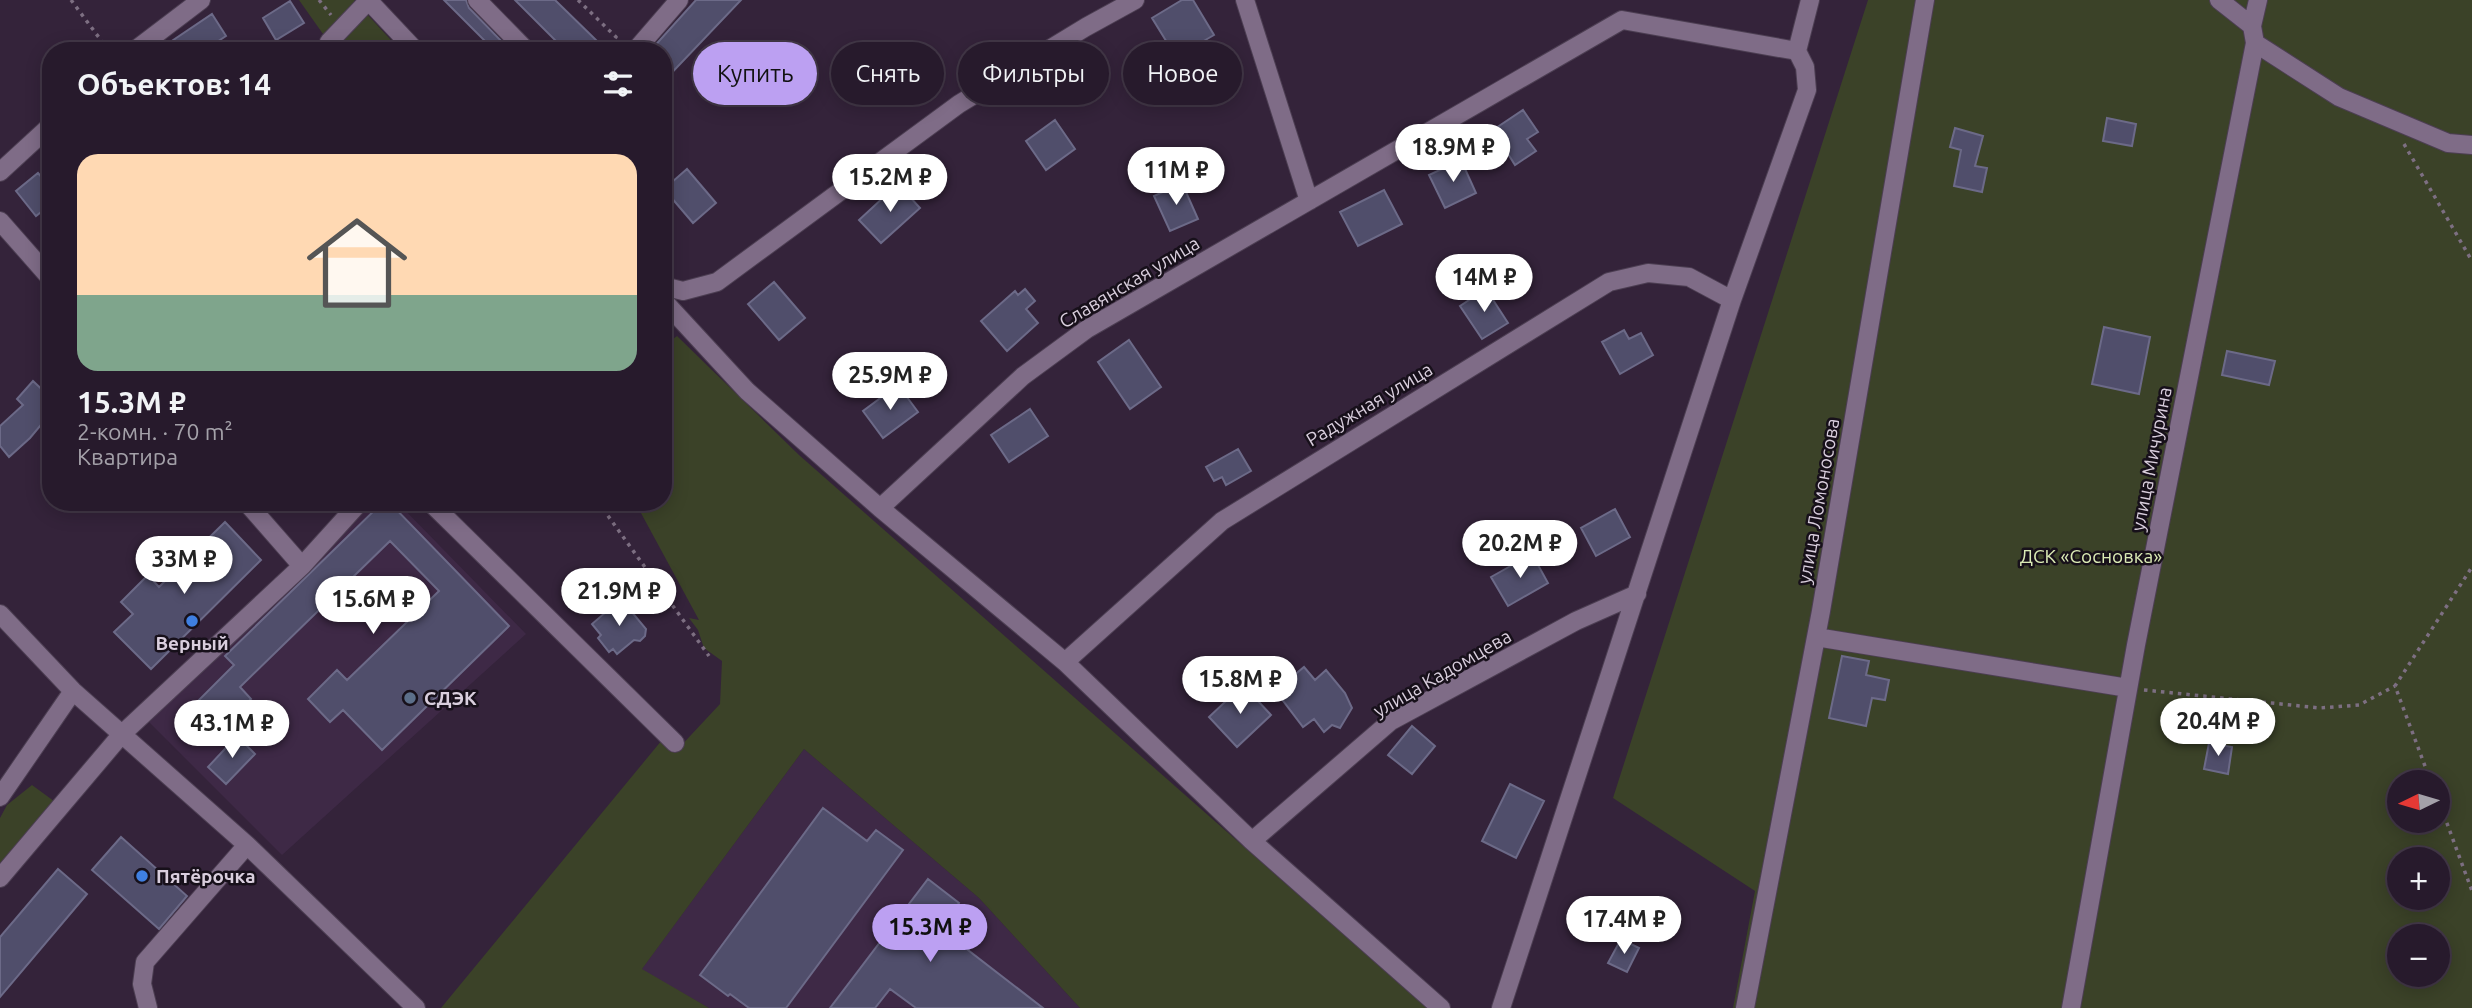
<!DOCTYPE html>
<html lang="ru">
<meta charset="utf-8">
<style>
:root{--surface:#271a2c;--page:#2f2334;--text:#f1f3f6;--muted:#a4a1a9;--line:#433848;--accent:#bca0f2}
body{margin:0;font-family:Ubuntu,sans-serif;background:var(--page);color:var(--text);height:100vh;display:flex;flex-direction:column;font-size:26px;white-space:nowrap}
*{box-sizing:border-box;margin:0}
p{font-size:23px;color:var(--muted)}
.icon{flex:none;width:38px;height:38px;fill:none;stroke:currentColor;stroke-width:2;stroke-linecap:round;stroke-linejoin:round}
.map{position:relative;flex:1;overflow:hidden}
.panel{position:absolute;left:42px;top:42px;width:630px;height:469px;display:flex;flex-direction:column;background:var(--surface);border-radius:28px;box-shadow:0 4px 18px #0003,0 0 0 2px var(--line)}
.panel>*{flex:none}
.hud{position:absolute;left:693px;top:42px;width:665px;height:63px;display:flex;gap:14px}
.needle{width:46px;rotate:265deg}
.buttons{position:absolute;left:2387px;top:770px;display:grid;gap:14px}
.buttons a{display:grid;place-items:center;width:63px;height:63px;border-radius:50%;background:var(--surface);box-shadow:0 4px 18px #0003,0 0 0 2px var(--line);font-size:35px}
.price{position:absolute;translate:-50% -60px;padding:0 16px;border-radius:24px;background:#fff;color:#222;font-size:23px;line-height:46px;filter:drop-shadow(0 2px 4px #0008)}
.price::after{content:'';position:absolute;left:50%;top:42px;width:21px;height:16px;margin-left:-10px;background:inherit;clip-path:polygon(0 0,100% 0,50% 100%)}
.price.current{background:var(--accent);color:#111}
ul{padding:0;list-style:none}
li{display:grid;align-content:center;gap:14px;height:371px;padding:0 35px}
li+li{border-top:2px solid var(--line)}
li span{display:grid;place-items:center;height:217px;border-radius:21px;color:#555}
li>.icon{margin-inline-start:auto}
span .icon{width:126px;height:126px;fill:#fffc;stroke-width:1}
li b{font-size:30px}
h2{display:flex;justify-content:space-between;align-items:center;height:84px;padding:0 35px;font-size:30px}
.pill{padding:0 24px;border-radius:32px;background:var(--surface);box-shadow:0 4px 18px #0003,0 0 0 2px var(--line);font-size:24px;line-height:63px}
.pill.current{background:var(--accent);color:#111}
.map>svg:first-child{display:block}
.built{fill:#3e2946}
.green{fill:#3b4228;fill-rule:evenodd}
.building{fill:#504e6b;stroke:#6c6a88;stroke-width:2}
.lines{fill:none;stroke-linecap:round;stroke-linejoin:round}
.minor-casing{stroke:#4c3e52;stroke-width:20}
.path{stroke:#7d6f82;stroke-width:3.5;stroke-dasharray:3.5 5;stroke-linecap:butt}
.minor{stroke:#7f6c87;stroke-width:18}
.shop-dot{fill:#3f7fe0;stroke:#17101a;stroke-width:2.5}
.service-dot{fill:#5c6f8a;stroke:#17101a;stroke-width:2.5}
.labels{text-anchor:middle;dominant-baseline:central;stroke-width:5;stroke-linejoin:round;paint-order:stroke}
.street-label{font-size:19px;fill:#d9cedd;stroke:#17101a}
.park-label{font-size:19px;fill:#dbebb5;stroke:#17101a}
.poi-label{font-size:19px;font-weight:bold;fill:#d9cedd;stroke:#17101a;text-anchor:start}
</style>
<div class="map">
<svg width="2472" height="1008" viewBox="0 0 2472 1008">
<rect width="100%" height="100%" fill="#34233a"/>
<path class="built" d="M 373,502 L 397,502 L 526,634 L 282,855 L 149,722 Z
M 804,749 L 979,898 L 1080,1008 L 709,1008 L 641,970 Z"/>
<path class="green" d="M 299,0 L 354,0 L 401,51 L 335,51 Z
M 1868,0 L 2472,0 L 2472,1008 L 1733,1008 L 1755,891 L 1613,798 ZM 2399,782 L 2438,782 L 2438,821 L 2399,821 ZM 2399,859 L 2438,859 L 2438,898 L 2399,898 ZM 2399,936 L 2438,936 L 2438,975 L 2399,975 Z
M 677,336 L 799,455 L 1427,1008 L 1080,1008 L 979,898 L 804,749 L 642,969 L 709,1008 L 441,1008 L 662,740 L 677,750 L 720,704 L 722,661 L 704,648 L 698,630 L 689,618 L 699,620 L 635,502 L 663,502 L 663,347 Z
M 32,785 L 62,807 L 0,876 L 0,818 L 7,805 Z"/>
<path class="building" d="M 444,0 L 466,0 L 469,8 L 511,51 L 495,51 Z
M 515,0 L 555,0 L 596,40 L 585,51 L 566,51 Z
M 696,0 L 741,0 L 663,82 L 663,51 L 650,51 Z
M 1182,0 L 1193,0 L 1214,35 L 1176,57 L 1152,18 Z
M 290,1 L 304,23 L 276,40 L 263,18 Z
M 212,14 L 226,36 L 203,51 L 157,51 Z
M 1523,110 L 1538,132 L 1527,139 L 1536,151 L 1515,165 L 1493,130 Z
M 2107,118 L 2136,124 L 2132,146 L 2103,141 Z
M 1055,120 L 1075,149 L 1046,170 L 1026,141 Z
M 1955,128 L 1983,136 L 1975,166 L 1987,168 L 1982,192 L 1954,186 L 1961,150 L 1950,147 Z
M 1461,160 L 1476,193 L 1445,208 L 1429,175 Z
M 687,169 L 716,203 L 693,223 L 664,189 Z
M 38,173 L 51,188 L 51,204 L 36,216 L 16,191 Z
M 1182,183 L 1198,219 L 1170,231 L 1154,196 Z
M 898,184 L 920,208 L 881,243 L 859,220 Z
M 1384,190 L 1402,224 L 1358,246 L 1340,212 Z
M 774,282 L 805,318 L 779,340 L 748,304 Z
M 1025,289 L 1035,301 L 1026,309 L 1038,323 L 1007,351 L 981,321 L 1015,291 L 1018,295 Z
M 1486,289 L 1508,323 L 1482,339 L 1460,306 Z
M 2104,327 L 2150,337 L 2139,394 L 2092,384 Z
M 1624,330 L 1629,339 L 1641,333 L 1653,355 L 1620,374 L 1602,342 Z
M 1129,340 L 1161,387 L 1130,409 L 1098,362 Z
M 2227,351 L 2275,361 L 2269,385 L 2222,375 Z
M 33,381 L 51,398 L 51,413 L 30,438 L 9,457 L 0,446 L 0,426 L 23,405 L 17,399 Z
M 898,385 L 918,412 L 883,438 L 863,411 Z
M 1030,409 L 1048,436 L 1009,462 L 991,435 Z
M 1238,449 L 1251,471 L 1226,485 L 1222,477 L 1214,481 L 1206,467 Z
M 383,502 L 389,502 L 509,626 L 382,750 L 343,710 L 330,722 L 308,699 L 337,670 L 347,680 L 439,591 L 390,541 L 240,687 L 251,699 L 222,728 L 197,702 L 234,665 L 225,656 Z
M 1615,509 L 1630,537 L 1596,556 L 1581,528 Z
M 225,522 L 261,560 L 151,669 L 114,632 L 133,614 L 121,602 L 148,575 L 159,587 Z
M 1532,554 L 1548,583 L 1508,606 L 1491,577 Z
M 621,599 L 646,629 L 645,636 L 640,641 L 634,640 L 617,654 L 613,649 L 609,652 L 598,638 L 601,635 L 592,624 Z
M 1842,656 L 1869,661 L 1866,675 L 1889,680 L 1885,700 L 1872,698 L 1866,726 L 1829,718 Z
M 1304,667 L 1315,680 L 1326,670 L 1345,693 L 1352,708 L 1340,728 L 1332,725 L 1324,732 L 1314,719 L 1303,727 L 1281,698 L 1280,687 Z
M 1243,685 L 1271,715 L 1237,747 L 1209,717 Z
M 1412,726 L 1435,746 L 1412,774 L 1388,755 Z
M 237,736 L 255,754 L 226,784 L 208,767 Z
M 2209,743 L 2232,747 L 2228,774 L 2204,769 Z
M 1510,784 L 1544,801 L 1516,858 L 1482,841 Z
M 823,808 L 867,841 L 876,830 L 903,850 L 786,1008 L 749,1008 L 730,994 L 728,996 L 700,975 Z
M 121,837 L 187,896 L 159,929 L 92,870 Z
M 58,869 L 87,894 L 0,997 L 0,937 Z
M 928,879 L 959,903 L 950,916 L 979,938 L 968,950 L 1043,1008 L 916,1008 L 890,989 L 875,1008 L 830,1008 Z
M 1621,939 L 1639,948 L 1627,972 L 1608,963 Z"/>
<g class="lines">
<defs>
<path id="minor" d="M 368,0 L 416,51
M 477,0 L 527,51
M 1245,0 L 1309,201
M 2219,0 L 2252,26
M 2258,0 L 2252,26 L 2255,43 L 2339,97 L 2448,143 L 2472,145
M 329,42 L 369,0
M 134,51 L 201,0
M 635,51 L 679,0
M 1797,51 L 1810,0
M 0,172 L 51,125
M 0,221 L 51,279
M 663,286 L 683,291 L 717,282 L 959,104 L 1086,27 L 1135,0
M 663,300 L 747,391 L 880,508 L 1065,662 L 1252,841 L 1441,1008
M 246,502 L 302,566
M 430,502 L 675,743
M 880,508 L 1023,376 L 1087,329 L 1622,20 L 1797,51 L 1805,67 L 1807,90 L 1732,300 L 1501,1008
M 0,614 L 73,691 L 247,845 L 416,1008
M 1816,637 L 2128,688
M 1065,662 L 1222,521 L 1609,282 L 1648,273 L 1689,277 L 1732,300
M 0,797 L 73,691
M 1252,841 L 1391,721 L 1576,621 L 1637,594
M 0,878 L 121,735 L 302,566 L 360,502
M 148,1008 L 142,984 L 145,962 L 247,845
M 1745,1008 L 1821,611 L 1925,0
M 2071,1008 L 2136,645 L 2255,43"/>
</defs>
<use href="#minor" class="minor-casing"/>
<path class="path" d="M 71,0 L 109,51
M 319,0 L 331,15
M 578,0 L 616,37 L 602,51
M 353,43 L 359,51
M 2404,144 L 2472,261
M 598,502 L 709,656
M 2144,690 L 2320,708 L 2359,705 L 2395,686
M 2431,782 L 2395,686 L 2472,567
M 2438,799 L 2472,891"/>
<use href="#minor" class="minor"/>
</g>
<g class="shop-dot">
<circle cx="192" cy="621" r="7"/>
<circle cx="142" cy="876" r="7"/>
</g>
<circle class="service-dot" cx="410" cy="698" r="7"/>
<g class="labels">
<g class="street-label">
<text transform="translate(1129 282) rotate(-31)">Славянская улица</text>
<text transform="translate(1369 404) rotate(-31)">Радужная улица</text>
<text transform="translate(2151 459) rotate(-79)">улица Мичурина</text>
<text transform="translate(1818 501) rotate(-80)">улица Ломоносова</text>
<text transform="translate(1442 673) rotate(-30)">улица Кадомцева</text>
</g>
<g class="park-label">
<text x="2091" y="556">ДСК «Сосновка»</text>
</g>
<g class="poi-label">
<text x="192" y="643" text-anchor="middle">Верный</text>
<text x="424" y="698">СДЭК</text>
<text x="156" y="876">Пятёрочка</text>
</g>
</g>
</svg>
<div class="buttons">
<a><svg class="needle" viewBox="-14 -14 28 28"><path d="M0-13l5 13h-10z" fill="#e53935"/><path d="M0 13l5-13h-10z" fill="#a4a1a9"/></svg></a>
<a>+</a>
<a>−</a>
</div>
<b class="price" style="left:1453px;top:184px">18.9M ₽</b>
<b class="price" style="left:1176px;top:207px">11M ₽</b>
<b class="price" style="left:890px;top:214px">15.2M ₽</b>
<b class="price" style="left:1484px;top:314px">14M ₽</b>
<b class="price" style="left:890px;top:412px">25.9M ₽</b>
<b class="price" style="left:1520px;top:580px">20.2M ₽</b>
<b class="price" style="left:184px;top:596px">33M ₽</b>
<b class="price" style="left:619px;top:628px">21.9M ₽</b>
<b class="price" style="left:373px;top:636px">15.6M ₽</b>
<b class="price" style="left:1240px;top:716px">15.8M ₽</b>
<b class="price" style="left:2218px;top:758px">20.4M ₽</b>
<b class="price" style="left:232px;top:760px">43.1M ₽</b>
<b class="price" style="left:1624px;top:956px">17.4M ₽</b>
<b class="price current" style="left:930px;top:964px">15.3M ₽</b>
<div class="hud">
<a class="pill current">Купить</a>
<a class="pill">Снять</a>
<a class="pill">Фильтры</a>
<a class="pill">Новое</a>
</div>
<section class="panel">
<h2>Объектов: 14<svg class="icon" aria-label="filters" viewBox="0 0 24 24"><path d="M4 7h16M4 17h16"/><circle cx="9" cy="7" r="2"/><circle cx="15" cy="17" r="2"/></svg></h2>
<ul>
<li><span style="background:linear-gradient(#ffd9b3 65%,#7fa58c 0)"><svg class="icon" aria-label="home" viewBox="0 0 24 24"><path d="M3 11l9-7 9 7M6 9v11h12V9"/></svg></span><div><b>15.3M ₽</b><p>2-комн. · 70 m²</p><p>Квартира</p></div></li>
</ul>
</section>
</div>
